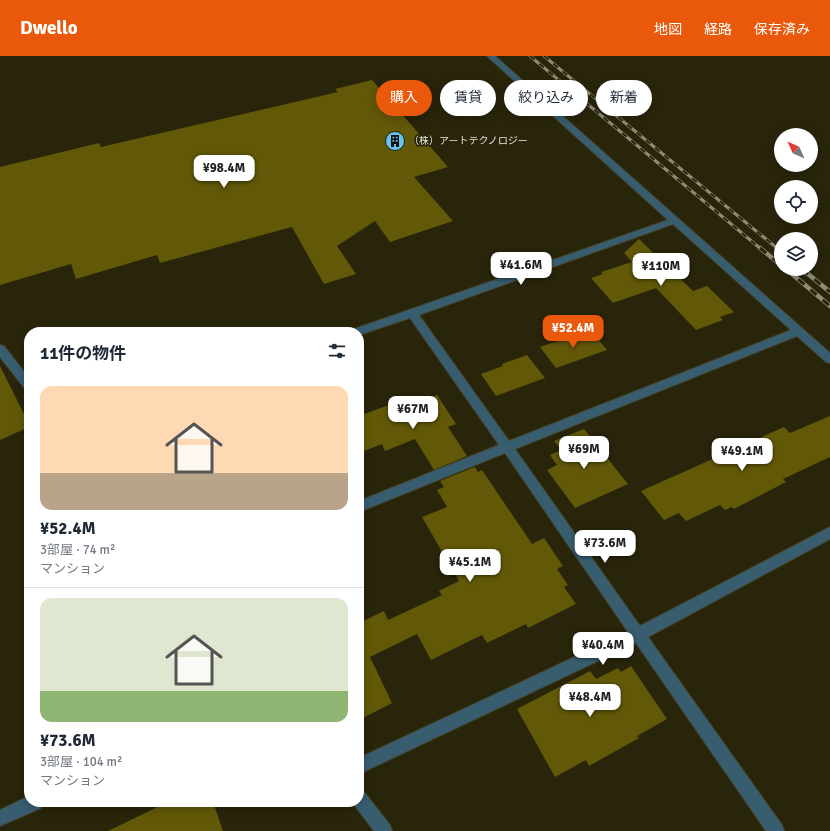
<!DOCTYPE html>
<html lang="ja">
<meta charset="utf-8">
<style>
:root{--surface:#fff;--page:#f6f6f7;--text:#1f2937;--muted:#747a83;--line:#e0e1e3;--accent:#ea580c}
body{margin:0;font-family:Signika,"Noto Sans JP",sans-serif;background:var(--page);color:var(--text);height:100vh;display:flex;flex-direction:column;font-size:15px;white-space:nowrap}
*{box-sizing:border-box;margin:0}
p{font-size:13px;color:var(--muted)}
.icon{flex:none;width:22px;height:22px;fill:none;stroke:currentColor;stroke-width:2;stroke-linecap:round;stroke-linejoin:round}
.map{position:relative;flex:1;overflow:hidden}
.sheet{position:absolute;left:24px;top:271px;width:340px;height:480px;display:flex;flex-direction:column;background:var(--surface);border-radius:16px;box-shadow:0 2px 10px #0003}
.sheet>*{flex:none}
.guide{position:absolute;left:376px;top:24px;width:380px;height:36px;display:flex;gap:8px}
.needle{width:26px;rotate:315deg}
.tools{position:absolute;left:774px;top:72px;display:grid;gap:8px}
.tools a{display:grid;place-items:center;width:44px;height:44px;border-radius:50%;background:var(--surface);box-shadow:0 2px 10px #0003;font-size:20px}
.price{position:absolute;translate:-50% -34px;padding:0 9px;border-radius:8px;background:#fff;color:#222;font-size:13px;line-height:26px;filter:drop-shadow(0 1px 2px #0008)}
.price::after{content:'';position:absolute;left:50%;top:24px;width:12px;height:9px;margin-left:-6px;background:inherit;clip-path:polygon(0 0,100% 0,50% 100%)}
.price.current{background:var(--accent);color:#fff}
ul{padding:0;list-style:none}
li{display:grid;align-content:center;gap:8px;height:212px;padding:0 16px}
li+li{border-top:1px solid var(--line)}
li span{display:grid;place-items:center;height:124px;border-radius:12px;color:#555}
li>.icon{margin-inline-start:auto}
span .icon{width:72px;height:72px;fill:#fffc;stroke-width:1}
li b{font-size:17px}
h2{display:flex;justify-content:space-between;align-items:center;height:48px;padding:0 16px;font-size:17px}
.tag{padding:0 14px;border-radius:18px;background:var(--surface);box-shadow:0 2px 10px #0003;font-size:14px;line-height:36px}
.tag.current{background:var(--accent);color:#fff}
header{display:flex;align-items:center;gap:24px;box-sizing:border-box;height:56px;padding:0 20px;background:var(--accent);color:#fff}
header strong{font-size:19px}
nav{display:flex;gap:22px;margin-inline-start:auto;font-size:14px}
.map>svg:first-child{display:block}
.building{fill:#615808}
.lines{fill:none;stroke-linecap:round;stroke-linejoin:round}
.minor-casing{stroke:#444027;stroke-width:2}
.minor{fill:#375d6f;fill-rule:evenodd}
.rail-far1-casing{stroke:#8e8c77;stroke-width:3}
.rail-casing{stroke:#8e8c77;stroke-width:4.5}
.rail-far1{stroke:#29250a;stroke-width:2;stroke-dasharray:6;stroke-linecap:butt}
.rail{stroke:#29250a;stroke-width:3;stroke-dasharray:8;stroke-linecap:butt}
.labels{text-anchor:middle;dominant-baseline:central;stroke-width:3.5;stroke-linejoin:round;paint-order:stroke}
.far-poi-label{font-size:10px;fill:#e7e6d6;stroke:#29250a;text-anchor:start}
</style>
<header>
<strong>Dwello</strong>
<nav><a>地図</a><a>経路</a><a>保存済み</a></nav>
</header>
<div class="map">
<svg width="830" height="775" viewBox="0 0 830 775">
<rect width="100%" height="100%" fill="#29250a"/>
<path class="building" d="M 372,24 L 448,111 L 414,121 L 453,165 L 390,186 L 375,165 L 337,190 L 356,218 L 324,228 L 292,171 L 160,207 L 157,199 L 76,223 L 71,208 L 0,229 L 0,111 L 99,87 L 101,91 L 338,36 L 335,33 Z
M 639,183 L 693,235 L 707,230 L 734,256 L 720,261 L 723,264 L 696,274 L 656,232 L 613,247 L 591,222 L 603,218 L 601,216 L 632,206 L 624,197 Z
M 590,274 L 607,294 L 556,312 L 540,291 Z
M 527,299 L 545,322 L 496,340 L 481,318 L 503,310 L 502,308 Z
M 0,310 L 29,368 L 29,371 L 0,384 Z
M 437,339 L 456,368 L 448,371 L 467,400 L 434,414 L 415,383 L 385,395 L 382,388 L 359,397 L 359,360 L 405,343 L 409,350 Z
M 830,360 L 830,401 L 783,423 L 786,426 L 734,453 L 732,451 L 725,454 L 720,449 L 686,465 L 679,457 L 664,464 L 641,435 L 784,371 L 790,377 Z
M 584,373 L 628,428 L 575,452 L 547,414 L 557,409 L 550,399 L 561,394 L 554,385 Z
M 475,411 L 478,416 L 482,414 L 532,488 L 544,482 L 563,510 L 557,513 L 568,529 L 564,531 L 576,548 L 528,572 L 526,568 L 487,587 L 482,579 L 431,604 L 417,578 L 370,601 L 392,647 L 359,664 L 359,567 L 384,555 L 388,564 L 442,539 L 439,535 L 459,525 L 422,461 L 447,451 L 437,434 L 444,431 L 440,425 Z
M 631,610 L 667,663 L 637,680 L 639,682 L 589,710 L 586,704 L 555,721 L 517,653 L 590,615 L 596,623 L 618,612 L 621,616 Z
M 168,746 L 213,746 L 223,775 L 108,775 Z"/>
<g class="lines">
<defs>
<path id="minor" d="M 487,0 L 495,0 L 830,297 L 830,307 L 826,306 L 797,280 L 515,393 L 640,570 L 830,471 L 830,483 L 648,581 L 782,769 L 784,775 L 766,775 L 636,587 L 359,718 L 359,702 L 628,576 L 505,397 L 359,456 L 359,445 L 499,389 L 410,262 L 359,279 L 359,276 L 353,276 L 354,273 L 668,164 ZM 673,168 L 791,274 L 509,385 L 419,259 Z
M 0,289 L 4,290 L 29,322 L 29,334 L 25,333 L 0,301 Z
M 359,735 L 365,737 L 390,769 L 392,775 L 374,775 L 352,746 L 359,746 Z
M 29,740 L 29,746 L 43,746 L 41,752 L 0,770 L 0,754 Z"/>
</defs>
<use href="#minor" class="minor-casing"/>
<use href="#minor" class="minor"/>
<defs>
<path id="rail-far1" d="M 530,0 L 761,193
M 544,0 L 778,193"/>
<path id="rail" d="M 760,192 L 781,209
M 777,192 L 781,195
M 786,213 L 830,250
M 802,213 L 830,236"/>
</defs>
<use href="#rail-far1" class="rail-far1-casing"/>
<use href="#rail" class="rail-casing"/>
<use href="#rail-far1" class="rail-far1"/>
<use href="#rail" class="rail"/>
</g>
<defs>
<symbol id="building-disc" viewBox="-11 -11 22 22"><circle r="9.5" fill="#67c4ef" stroke="#29250a"/><path d="M-4-6H4V6H1V3H-1V6H-4ZM-2.5-4.3h1.7v1.8h-1.7ZM.8-4.3h1.7v1.8H.8ZM-2.5-1h1.7V.8h-1.7ZM.8-1h1.7V.8H.8Z" fill="#111"/></symbol>
</defs>
<g fill-rule="evenodd">
<use href="#building-disc" x="384" y="74" width="22" height="22"/>
</g>
<g class="labels">
<g class="far-poi-label">
<text x="409" y="85">（株）アートテクノロジー</text>
</g>
</g>
</svg>
<div class="tools">
<a><svg class="needle" viewBox="-14 -14 28 28"><path d="M0-13l5 13h-10z" fill="#e53935"/><path d="M0 13l5-13h-10z" fill="#747a83"/></svg></a>
<a><svg class="icon" aria-label="locate" viewBox="0 0 24 24"><circle cx="12" cy="12" r="6"/><path d="M12 2v4M12 18v4M2 12h4M18 12h4"/></svg></a>
<a><svg class="icon" aria-label="layers" viewBox="0 0 24 24"><path d="M12 4l9 5-9 5-9-5zM3 14l9 5 9-5"/></svg></a>
</div>
<b class="price" style="left:224px;top:133px">¥98.4M</b>
<b class="price" style="left:521px;top:230px">¥41.6M</b>
<b class="price" style="left:661px;top:231px">¥110M</b>
<b class="price current" style="left:573px;top:293px">¥52.4M</b>
<b class="price" style="left:413px;top:374px">¥67M</b>
<b class="price" style="left:584px;top:414px">¥69M</b>
<b class="price" style="left:742px;top:416px">¥49.1M</b>
<b class="price" style="left:605px;top:508px">¥73.6M</b>
<b class="price" style="left:470px;top:527px">¥45.1M</b>
<b class="price" style="left:603px;top:610px">¥40.4M</b>
<b class="price" style="left:590px;top:662px">¥48.4M</b>
<div class="guide">
<a class="tag current">購入</a>
<a class="tag">賃貸</a>
<a class="tag">絞り込み</a>
<a class="tag">新着</a>
</div>
<section class="sheet">
<h2>11件の物件<svg class="icon" aria-label="filters" viewBox="0 0 24 24"><path d="M4 7h16M4 17h16"/><circle cx="9" cy="7" r="2"/><circle cx="15" cy="17" r="2"/></svg></h2>
<ul>
<li><span style="background:linear-gradient(#ffd9b3 70%,#b9a48a 0)"><svg class="icon" aria-label="home" viewBox="0 0 24 24"><path d="M3 11l9-7 9 7M6 9v11h12V9"/></svg></span><div><b>¥52.4M</b><p>3部屋 · 74 m²</p><p>マンション</p></div></li>
<li><span style="background:linear-gradient(#dfe7d0 75%,#8fb573 0)"><svg class="icon" aria-label="home" viewBox="0 0 24 24"><path d="M3 11l9-7 9 7M6 9v11h12V9"/></svg></span><div><b>¥73.6M</b><p>3部屋 · 104 m²</p><p>マンション</p></div></li>
</ul>
</section>
</div>
